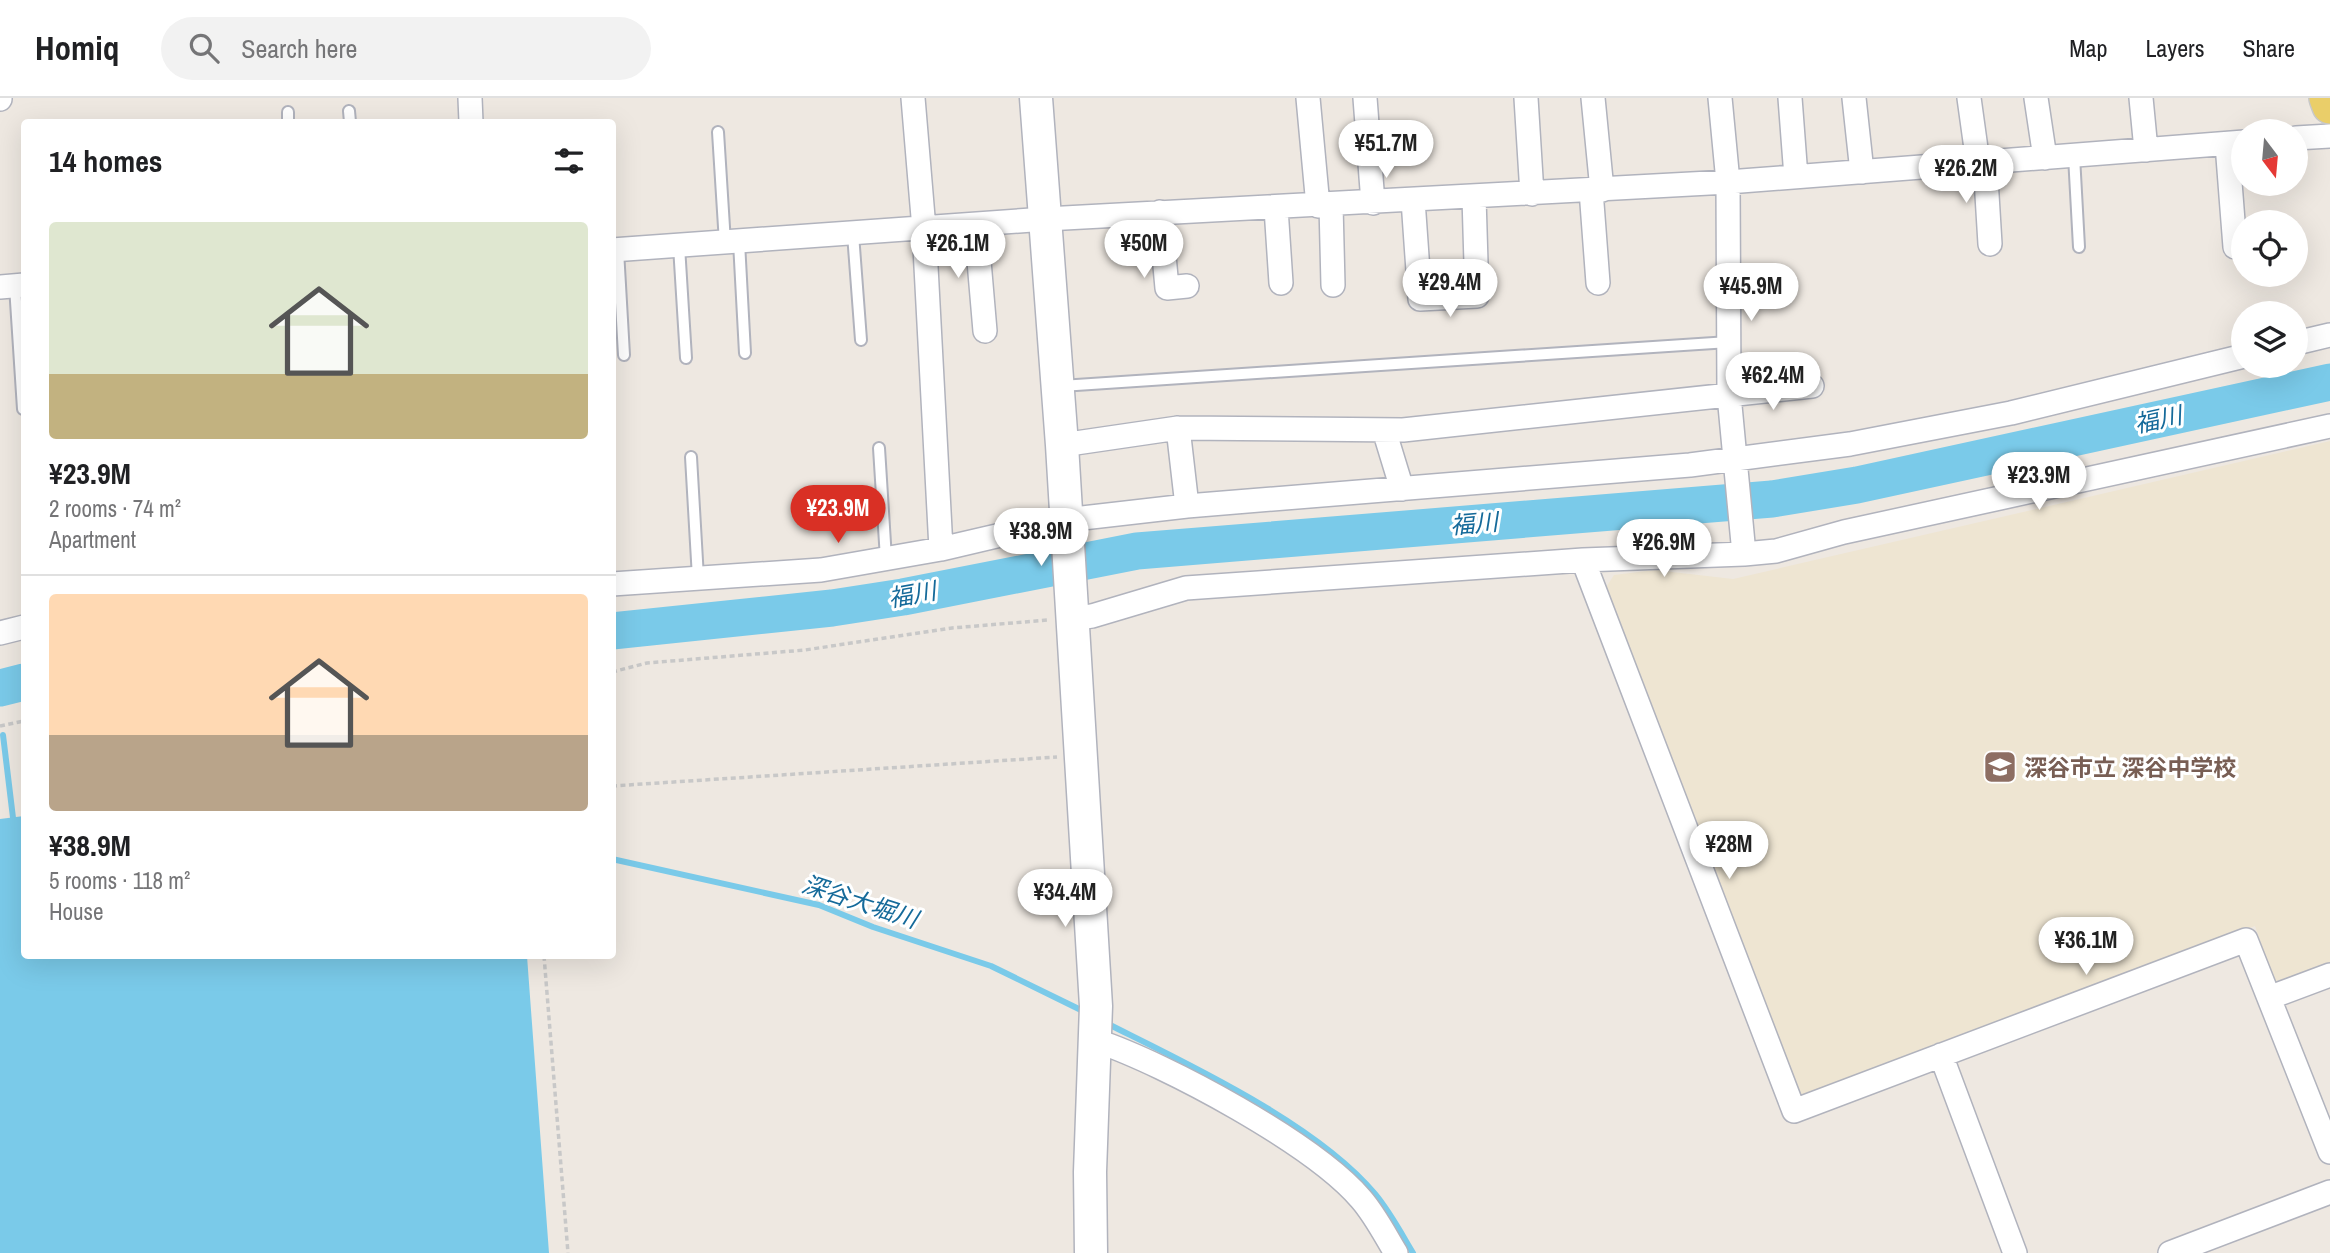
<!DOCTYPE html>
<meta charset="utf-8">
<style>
:root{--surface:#fff;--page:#f2f2f2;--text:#202124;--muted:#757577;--line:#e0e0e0;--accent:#d93025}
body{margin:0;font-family:"Archivo Narrow","Noto Sans JP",sans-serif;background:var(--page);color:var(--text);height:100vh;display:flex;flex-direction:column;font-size:26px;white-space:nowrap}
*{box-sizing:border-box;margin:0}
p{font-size:23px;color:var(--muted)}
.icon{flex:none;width:38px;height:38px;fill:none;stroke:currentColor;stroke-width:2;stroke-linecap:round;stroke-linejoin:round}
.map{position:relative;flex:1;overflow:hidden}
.drawer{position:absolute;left:21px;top:21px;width:595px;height:840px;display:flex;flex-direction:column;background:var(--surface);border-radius:7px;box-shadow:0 7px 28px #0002}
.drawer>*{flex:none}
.needle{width:46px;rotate:164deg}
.controls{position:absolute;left:2231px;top:21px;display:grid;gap:14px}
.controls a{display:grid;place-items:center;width:77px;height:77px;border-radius:50%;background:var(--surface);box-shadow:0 7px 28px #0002;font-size:35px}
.price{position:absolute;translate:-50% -60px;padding:0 16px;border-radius:24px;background:#fff;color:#222;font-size:23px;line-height:46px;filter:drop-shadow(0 2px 4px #0008)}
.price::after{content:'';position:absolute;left:50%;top:42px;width:21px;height:16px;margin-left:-10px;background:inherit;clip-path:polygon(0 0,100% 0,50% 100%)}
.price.current{background:var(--accent);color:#fff}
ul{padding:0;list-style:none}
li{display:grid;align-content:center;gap:14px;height:371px;padding:0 28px}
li+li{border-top:2px solid var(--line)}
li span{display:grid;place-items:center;height:217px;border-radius:7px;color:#555}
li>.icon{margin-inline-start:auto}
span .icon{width:126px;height:126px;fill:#fffc;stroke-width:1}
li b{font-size:30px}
h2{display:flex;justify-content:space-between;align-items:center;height:84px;padding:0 28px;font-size:30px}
header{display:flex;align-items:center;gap:42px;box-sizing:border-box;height:98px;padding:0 35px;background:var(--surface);border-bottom:2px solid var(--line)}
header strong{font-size:33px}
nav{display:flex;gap:38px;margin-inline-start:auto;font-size:24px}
.search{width:490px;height:63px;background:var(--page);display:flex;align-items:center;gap:18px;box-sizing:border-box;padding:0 24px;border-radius:38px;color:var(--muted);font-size:26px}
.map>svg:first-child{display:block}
.education{fill:#eee5d2}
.water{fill:#7acae9}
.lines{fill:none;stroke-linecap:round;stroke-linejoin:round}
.stream{stroke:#7acae9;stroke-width:6}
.river{stroke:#7acae9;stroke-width:37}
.lane-casing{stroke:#b1b3bd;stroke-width:14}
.street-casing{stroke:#b1b3bd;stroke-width:26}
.secondary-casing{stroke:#b1b3bd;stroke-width:35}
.primary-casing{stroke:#c8c8c8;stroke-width:38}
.path{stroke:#c8c8c8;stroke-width:3.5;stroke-dasharray:5 3.5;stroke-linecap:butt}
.lane{stroke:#fff;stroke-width:10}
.street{stroke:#fff;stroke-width:23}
.secondary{stroke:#fff;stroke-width:32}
.primary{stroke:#eace69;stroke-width:35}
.labels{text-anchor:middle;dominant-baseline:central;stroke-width:6;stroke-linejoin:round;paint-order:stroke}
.education-label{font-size:23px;font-weight:bold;fill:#785e54;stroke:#fff;text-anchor:start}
.water-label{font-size:24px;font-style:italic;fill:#156a9a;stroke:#fff}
</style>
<header>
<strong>Homiq</strong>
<div class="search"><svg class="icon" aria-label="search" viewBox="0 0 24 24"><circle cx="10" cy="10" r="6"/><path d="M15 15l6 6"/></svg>Search here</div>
<nav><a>Map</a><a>Layers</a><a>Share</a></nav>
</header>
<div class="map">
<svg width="2330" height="1155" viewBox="0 0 2330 1155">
<rect width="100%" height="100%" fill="#eee8e1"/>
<path class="education" d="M 2330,343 L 2330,864 L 2274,884 L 2255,828 L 1797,1000 L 1605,491 L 1614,477 L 1655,472 L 1733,481 Z"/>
<path class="water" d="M 24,718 L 24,858 L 527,858 L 549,1155 L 0,1155 L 0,721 Z"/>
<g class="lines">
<path class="stream" d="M 3,637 L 14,728
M 612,761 L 819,807 L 873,829 L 991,868 L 1085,914
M 1110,927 C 1190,967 1318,1027 1375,1096 C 1390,1114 1401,1135 1413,1155"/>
<path class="river" d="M 612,533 L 832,510 L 903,499 L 1137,453 L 1772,401 L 1857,387 L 2330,284
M 0,590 L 24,584"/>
<defs>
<path id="lane" d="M 349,13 L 350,24
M 288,14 L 288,24
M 718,34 L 725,145
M 2074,58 L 2079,149
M 853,136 L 861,242
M 739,144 L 745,255
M 679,148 L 686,260
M 618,152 L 624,257
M 15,188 L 23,311
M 1061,288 L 1729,244
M 879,350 L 886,461
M 691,359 L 698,480"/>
<path id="street" d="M 470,0 L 471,24
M 913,0 L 924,131 L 941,451
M 1308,0 L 1318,108
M 1365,0 L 1373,105
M 1526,0 L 1532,96
M 1593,0 L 1602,92
M 1720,0 L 1728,84 L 1729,297 L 1744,456
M 1790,0 L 1796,79
M 1854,0 L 1862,74
M 1969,0 L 1978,65
M 2036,0 L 2045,60
M 2141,0 L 2146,52
M 0,1 L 0,0
M 2296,40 L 2330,38
M 2227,46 L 2235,149
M 1985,64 L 1990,146
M 1591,92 L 1598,185
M 1413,102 L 1420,201 L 1477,198 L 1474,99
M 1331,107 L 1333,187
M 1276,110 L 1281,185
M 1160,114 L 1167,190 L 1187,188
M 976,128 L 985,233
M 612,152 L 1046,121 L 1728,84 L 2244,44
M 0,189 L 24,187
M 2296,245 L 2330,237
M 1178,330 L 1187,408
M 1384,332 L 1402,391
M 1062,347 L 1178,330 L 1403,332 L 1812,288
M 1583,462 L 1794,1013 L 2246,842 L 2330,1054
M 612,486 L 821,472 L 941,451 L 1065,422 L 1187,408 L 1690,367 L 1850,346 L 2011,315 L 2244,258
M 1071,521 L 1092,518 L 1186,490 L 1583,462 L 1744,456 L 1776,453 L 1844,434 L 2330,328
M 0,535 L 24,529
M 2271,899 L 2330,877
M 1097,943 C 1166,966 1314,1046 1361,1101 C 1375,1117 1385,1137 1396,1155
M 1941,957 L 2015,1155
M 2170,1155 L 2330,1094"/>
<path id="secondary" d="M 1036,0 L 1062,347 L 1096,908 L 1090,1074 L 1091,1155"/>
<path id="primary" d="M 2327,0 L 2330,8"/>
</defs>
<use href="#lane" class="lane-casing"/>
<use href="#street" class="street-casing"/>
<use href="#secondary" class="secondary-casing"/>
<use href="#primary" class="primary-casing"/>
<path class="path" d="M 612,574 L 647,565 L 805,552 L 952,530 L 1048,522
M 0,628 L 24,623
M 612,688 L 1057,659
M 544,858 L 568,1155"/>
<use href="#lane" class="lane"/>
<use href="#street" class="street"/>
<use href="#secondary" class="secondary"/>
<use href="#primary" class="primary"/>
</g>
<defs>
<symbol id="school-square" viewBox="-11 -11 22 22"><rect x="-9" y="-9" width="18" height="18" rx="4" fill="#8d6e63" stroke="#fff"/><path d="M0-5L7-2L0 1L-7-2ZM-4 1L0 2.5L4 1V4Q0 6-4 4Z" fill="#fff"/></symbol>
</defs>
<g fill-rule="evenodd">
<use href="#school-square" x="1981" y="650" width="38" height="38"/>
</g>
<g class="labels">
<g class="education-label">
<text x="2024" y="669">深谷市立 深谷中学校</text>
</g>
<g class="water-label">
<text transform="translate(2158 321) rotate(-12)">福川</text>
<text transform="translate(1474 425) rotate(-5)">福川</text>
<text transform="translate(912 496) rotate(-10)">福川</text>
<text transform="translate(860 803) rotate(18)">深谷大堀川</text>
</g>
</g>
</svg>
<div class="controls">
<a><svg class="needle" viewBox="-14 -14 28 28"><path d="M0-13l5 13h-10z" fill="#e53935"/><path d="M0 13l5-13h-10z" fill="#757577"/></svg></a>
<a><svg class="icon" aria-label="locate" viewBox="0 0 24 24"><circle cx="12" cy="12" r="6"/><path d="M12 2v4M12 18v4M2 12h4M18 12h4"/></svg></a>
<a><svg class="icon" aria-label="layers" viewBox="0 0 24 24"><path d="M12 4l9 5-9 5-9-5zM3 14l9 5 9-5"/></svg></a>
</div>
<b class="price" style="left:1386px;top:82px">¥51.7M</b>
<b class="price" style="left:1966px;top:107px">¥26.2M</b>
<b class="price" style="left:958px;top:182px">¥26.1M</b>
<b class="price" style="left:1144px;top:182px">¥50M</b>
<b class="price" style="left:1450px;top:221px">¥29.4M</b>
<b class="price" style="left:1751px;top:225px">¥45.9M</b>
<b class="price" style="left:1773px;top:314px">¥62.4M</b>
<b class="price" style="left:2039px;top:414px">¥23.9M</b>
<b class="price current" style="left:838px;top:447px">¥23.9M</b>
<b class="price" style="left:1041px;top:470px">¥38.9M</b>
<b class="price" style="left:1664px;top:481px">¥26.9M</b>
<b class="price" style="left:1729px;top:783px">¥28M</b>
<b class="price" style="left:1065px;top:831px">¥34.4M</b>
<b class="price" style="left:2086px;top:879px">¥36.1M</b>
<section class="drawer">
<h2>14 homes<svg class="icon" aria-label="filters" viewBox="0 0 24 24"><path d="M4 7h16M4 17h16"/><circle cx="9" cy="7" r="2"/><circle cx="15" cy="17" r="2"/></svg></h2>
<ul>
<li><span style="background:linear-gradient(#dfe7d0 70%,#c2b280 0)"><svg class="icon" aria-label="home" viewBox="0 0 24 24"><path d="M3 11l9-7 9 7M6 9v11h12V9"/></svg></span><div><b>¥23.9M</b><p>2 rooms · 74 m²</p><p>Apartment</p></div></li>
<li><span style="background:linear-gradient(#ffd9b3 65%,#b9a48a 0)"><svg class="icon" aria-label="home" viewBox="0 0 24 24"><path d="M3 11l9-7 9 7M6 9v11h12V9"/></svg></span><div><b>¥38.9M</b><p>5 rooms · 118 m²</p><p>House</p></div></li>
</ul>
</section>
</div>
